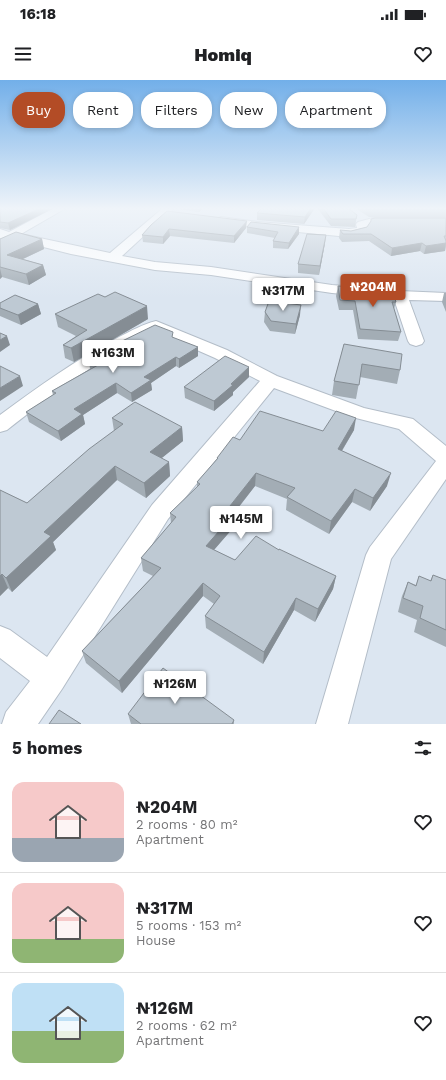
<!DOCTYPE html>
<meta charset="utf-8">
<style>
:root{--surface:#fff;--page:#f2f2f2;--text:#202124;--muted:#757577;--line:#e0e0e0;--accent:#b34c26}
body{margin:0;font-family:"Work Sans",sans-serif;background:var(--page);color:var(--text);height:100vh;display:flex;flex-direction:column;font-size:15px;white-space:nowrap}
*{box-sizing:border-box;margin:0}
p{font-size:13px;color:var(--muted)}
.icon{flex:none;width:22px;height:22px;fill:none;stroke:currentColor;stroke-width:2;stroke-linecap:round;stroke-linejoin:round}
.map{position:relative;height:644px;overflow:hidden}
.sheet{display:flex;flex-direction:column;background:var(--surface);flex:1}
.sheet>*{flex:none}
.hud{position:absolute;left:12px;top:12px;width:422px;height:36px;display:flex;gap:8px}
.price{position:absolute;translate:-50% -34px;padding:0 9px;border-radius:4px;background:#fff;color:#222;font-size:13px;line-height:26px;filter:drop-shadow(0 1px 2px #0008)}
.price::after{content:'';position:absolute;left:50%;top:24px;width:12px;height:9px;margin-left:-6px;background:inherit;clip-path:polygon(0 0,100% 0,50% 100%)}
.price.current{background:var(--accent);color:#fff}
ul{padding:0;list-style:none}
li{display:flex;align-items:center;gap:12px;height:100px;padding:0 12px}
li+li{border-top:1px solid var(--line)}
li span{display:grid;place-items:center;flex:none;width:112px;height:80px;border-radius:12px;color:#555}
li>.icon{margin-inline-start:auto}
span .icon{width:48px;height:48px;fill:#fffc;stroke-width:1}
li b{font-size:17px}
h2{display:flex;justify-content:space-between;align-items:center;height:48px;padding:0 12px;font-size:17px}
.chip{padding:0 14px;border-radius:16px;background:var(--surface);box-shadow:0 2px 6px #0003;font-size:14px;line-height:36px}
.chip.current{background:var(--accent);color:#fff}
.status{display:flex;justify-content:space-between;align-items:center;height:28px;padding:0 20px;background:var(--surface);direction:ltr}
.status svg{height:11px;fill:currentColor}
header{display:flex;justify-content:space-between;align-items:center;height:52px;padding:0 12px;background:var(--surface);font-size:18px;font-weight:800}
.map>svg:first-child{display:block}
.lines{fill:none;stroke-linecap:round;stroke-linejoin:round}
.street-casing{stroke:#b3bdc8;stroke-width:2}
.street{fill:#fff;fill-rule:evenodd}
.wall{fill:#a3adb5}
.shaded-wall{fill:#858d94}
.building{fill:#bec9d3;stroke:#858d94}
</style>
<div class="status"><b>16:18</b><svg viewBox="0 0 49 12"><path d="M0 12V9h3v3zM5 12V6h3v6zM10 12V3h3v9zM15 12V0h3v12zM26 1h20v11H26zM47 4h2v5h-2z"/></svg></div>
<header><svg class="icon" aria-label="menu" viewBox="0 0 24 24"><path d="M4 6h16M4 12h16M4 18h16"/></svg>Homiq<svg class="icon" aria-label="heart" viewBox="0 0 24 24"><path d="M12 20l-8-8c-3-5 5-10 8-4 3-6 11-1 8 4z"/></svg></header>
<div class="map">
<svg width="446" height="644" viewBox="0 0 446 644">
<rect width="100%" height="100%" fill="#dce6f1"/>
<g class="lines">
<defs>
<path id="street" d="M 54,128 L 66,128 L 21,154 L 110,173 L 163,128 L 174,128 L 122,176 L 155,182 L 211,187 L 332,205 L 400,211 L 446,213 L 446,221 L 409,220 L 424,261 L 422,264 L 416,266 L 410,264 L 408,261 L 394,219 L 332,213 L 211,195 L 155,190 L 71,174 L 12,159 L 6,162 L 2,161 L 0,158 L 0,149 L 9,152 Z
M 221,137 L 257,142 L 349,149 L 357,148 L 356,144 L 358,142 L 373,138 L 446,138 L 446,144 L 373,144 L 368,146 L 369,148 L 365,153 L 349,157 L 257,148 L 217,142 L 215,140 Z
M 156,241 L 227,270 L 277,296 L 364,328 L 413,339 L 446,366 L 446,399 L 391,479 L 348,644 L 316,644 L 366,475 L 370,467 L 436,381 L 399,349 L 352,337 L 274,308 L 168,439 L 62,609 L 38,644 L 2,644 L 6,632 L 30,601 L 0,578 L 0,546 L 10,550 L 47,577 L 152,425 L 260,301 L 215,278 L 156,252 C 101,276 54,313 7,350 L 0,352 L 0,335 C 38,307 77,279 119,257 C 131,251 143,244 156,241 Z"/>
</defs>
<use href="#street" class="street-casing"/>
<use href="#street" class="street"/>
</g>
<path class="wall" d="M 0,128 L 54,128 L 10,150 L 0,148 Z
M 176,128 L 203,128 L 199,132 L 176,129 Z
M 262,128 L 315,128 L 304,144 L 257,140 L 257,133 Z
M 317,128 L 348,128 L 357,135 L 355,147 L 331,146 Z
M 355,128 L 446,128 L 446,137 L 369,137 Z
M 446,138 L 446,166 L 445,171 L 424,174 L 420,171 L 391,176 L 369,161 L 342,162 L 339,158 L 340,150 L 351,151 L 367,147 L 371,142 L 371,139 Z
M 151,145 L 246,148 L 234,163 L 170,156 L 163,164 L 143,162 L 142,155 Z
M 247,147 L 299,147 L 299,154 L 288,169 L 273,168 L 273,161 L 275,158 L 247,153 Z
M 0,159 L 42,159 L 44,169 L 23,179 L 43,185 L 46,195 L 29,205 L 2,197 L 0,199 Z
M 325,163 L 319,195 L 298,193 L 298,184 Z
M 338,206 L 396,222 L 394,229 L 401,252 L 398,261 L 358,259 L 353,230 L 339,230 L 336,216 Z
M 444,213 L 446,213 L 446,232 L 442,222 Z
M 0,223 L 38,224 L 41,234 L 21,245 L 0,236 Z
M 265,232 L 300,235 L 295,254 L 270,251 L 264,242 Z
M 55,234 L 148,239 L 74,282 L 65,278 L 63,265 L 76,256 L 58,247 Z
M 173,258 L 198,267 L 198,276 L 179,288 L 176,286 L 151,303 L 152,310 L 132,322 L 117,313 L 83,335 L 85,344 L 61,361 L 29,342 L 26,332 L 53,315 L 52,311 L 90,289 L 89,281 Z
M 344,264 L 400,290 L 397,304 L 360,297 L 356,319 L 332,315 L 334,301 Z
M 249,287 L 249,297 L 233,312 L 233,315 L 214,331 L 185,318 L 184,307 Z
M 112,338 L 182,347 L 183,361 L 161,378 L 169,382 L 170,396 L 146,418 L 117,400 L 53,462 L 56,470 L 12,512 L 8,508 L 0,516 L 0,410 L 27,423 L 114,351 Z
M 354,350 L 342,371 L 387,406 L 370,431 L 352,422 L 329,454 L 286,430 L 287,419 L 255,406 L 233,435 L 233,448 L 214,470 L 235,480 L 279,470 L 336,496 L 333,509 L 315,542 L 294,530 L 263,584 L 206,548 L 205,536 L 214,524 L 203,516 L 122,613 L 86,583 L 82,571 L 153,496 L 143,491 L 141,478 L 171,443 L 170,433 L 197,407 L 197,402 L 217,380 L 217,378 L 240,360 L 323,351 Z
M 433,495 L 446,500 L 446,567 L 414,552 L 417,540 L 398,532 L 402,516 L 408,502 L 416,505 L 419,496 L 430,501 Z
M 128,634 L 234,640 L 234,644 L 131,644 Z"/>
<path class="shaded-wall" d="M 41,128 L 54,128 L 10,150 L 8,143 Z
M 198,128 L 203,128 L 199,132 Z
M 311,128 L 315,128 L 304,144 L 305,137 Z
M 247,141 L 246,148 L 234,163 L 234,156 Z
M 299,147 L 299,154 L 288,169 L 289,163 Z
M 169,149 L 170,156 L 163,164 L 163,157 Z
M 326,155 L 325,163 L 319,195 L 320,186 Z
M 42,159 L 44,169 L 10,185 L 7,175 Z
M 422,163 L 420,171 L 391,176 L 392,168 Z
M 446,163 L 445,171 L 424,174 L 426,166 Z
M 43,185 L 46,195 L 29,205 L 26,194 Z
M 0,188 L 2,197 L 0,199 Z
M 38,224 L 41,234 L 21,245 L 18,235 Z
M 301,225 L 300,235 L 295,254 L 296,244 Z
M 147,226 L 148,239 L 74,282 L 71,268 Z
M 7,256 L 10,265 L 0,272 L 0,260 Z
M 198,267 L 198,276 L 179,288 L 179,279 Z
M 176,277 L 176,286 L 151,303 L 152,310 L 132,322 L 131,313 L 144,297 Z
M 249,287 L 249,297 L 233,312 L 233,315 L 214,331 L 214,321 Z
M 20,296 L 23,306 L 0,321 L 0,308 Z
M 116,303 L 117,313 L 83,335 L 85,344 L 61,361 L 58,351 L 74,329 Z
M 356,338 L 354,350 L 335,382 L 338,369 Z
M 182,347 L 183,361 L 152,386 L 150,372 Z
M 169,382 L 170,396 L 146,418 L 144,403 Z
M 115,386 L 117,400 L 53,462 L 56,470 L 12,512 L 6,498 L 44,452 Z
M 256,393 L 255,406 L 226,443 L 233,435 L 233,448 L 206,479 L 206,466 L 226,431 Z
M 391,393 L 387,406 L 370,431 L 373,418 Z
M 355,409 L 352,422 L 329,454 L 331,441 Z
M 2,494 L 8,508 L 0,516 L 0,496 Z
M 336,496 L 333,509 L 315,542 L 318,529 Z
M 203,503 L 203,516 L 122,613 L 119,601 Z
M 296,518 L 294,530 L 263,584 L 264,572 Z"/>
<path class="building" d="M 0,128 L 41,128 L 8,143 L 0,142 Z
M 262,128 L 311,128 L 305,137 L 257,133 Z
M 323,128 L 348,128 L 357,135 L 356,139 L 331,139 Z
M 367,128 L 446,128 L 446,130 L 371,130 Z
M 167,131 L 247,141 L 234,156 L 169,149 L 163,157 L 142,155 L 151,145 Z
M 375,138 L 446,138 L 446,156 L 444,156 L 446,161 L 446,163 L 426,166 L 422,163 L 392,168 L 371,154 L 343,154 L 340,150 L 351,151 L 367,147 L 371,141 L 371,139 Z
M 251,142 L 299,147 L 289,163 L 273,161 L 278,152 L 247,147 Z
M 16,152 L 42,159 L 7,175 L 43,185 L 26,194 L 0,187 L 0,159 Z
M 307,154 L 326,155 L 320,186 L 298,184 Z
M 338,206 L 392,211 L 396,222 L 392,222 L 401,252 L 360,249 L 355,221 L 340,220 Z
M 115,212 L 147,226 L 71,268 L 63,265 L 87,250 L 55,234 L 98,214 L 105,217 Z
M 15,215 L 38,224 L 18,235 L 0,228 L 0,223 Z
M 269,221 L 301,225 L 296,244 L 271,241 L 265,232 Z
M 155,245 L 173,252 L 172,257 L 198,267 L 179,279 L 176,277 L 144,297 L 151,300 L 131,313 L 116,303 L 74,329 L 82,334 L 58,351 L 26,332 L 56,313 L 52,311 L 98,285 L 89,281 L 116,264 Z
M 0,253 L 7,256 L 0,260 Z
M 344,264 L 402,274 L 400,290 L 362,284 L 359,305 L 334,301 Z
M 225,276 L 249,287 L 231,304 L 233,305 L 214,321 L 184,307 Z
M 0,286 L 20,296 L 0,308 Z
M 135,322 L 182,347 L 150,372 L 169,382 L 144,403 L 115,386 L 44,452 L 51,456 L 6,498 L 2,494 L 0,496 L 0,410 L 27,423 L 89,369 L 123,344 L 112,338 Z
M 260,331 L 323,351 L 336,331 L 356,338 L 338,369 L 391,393 L 373,418 L 355,409 L 331,441 L 287,417 L 295,408 L 256,393 L 226,431 L 233,435 L 206,466 L 235,480 L 256,456 L 279,470 L 279,469 L 336,496 L 318,529 L 296,518 L 264,572 L 205,536 L 220,516 L 203,503 L 119,601 L 82,571 L 161,488 L 141,478 L 176,437 L 170,433 L 200,404 L 197,402 L 218,378 L 217,378 L 233,357 L 240,360 Z
M 433,495 L 446,500 L 446,550 L 420,538 L 423,526 L 403,518 L 408,502 L 416,506 L 419,496 L 431,501 Z
M 163,588 L 234,640 L 232,644 L 141,644 L 128,634 Z
M 59,630 L 81,644 L 49,644 Z"/>
<linearGradient id="sky" x2="0" y2="1"><stop stop-color="#72afe9"/><stop offset="0.59" stop-color="#eff4f9"/><stop offset="1" stop-color="#eff4f9" stop-opacity="0"/></linearGradient>
<rect width="446" height="218" fill="url(#sky)"/>
</svg>
<b class="price current" style="left:373px;top:228px">₦204M</b>
<b class="price" style="left:283px;top:232px">₦317M</b>
<b class="price" style="left:113px;top:294px">₦163M</b>
<b class="price" style="left:241px;top:460px">₦145M</b>
<b class="price" style="left:175px;top:625px">₦126M</b>
<div class="hud">
<a class="chip current">Buy</a>
<a class="chip">Rent</a>
<a class="chip">Filters</a>
<a class="chip">New</a>
<a class="chip">Apartment</a>
</div>
</div>
<section class="sheet">
<h2>5 homes<svg class="icon" aria-label="filters" viewBox="0 0 24 24"><path d="M4 7h16M4 17h16"/><circle cx="9" cy="7" r="2"/><circle cx="15" cy="17" r="2"/></svg></h2>
<ul>
<li><span style="background:linear-gradient(#f6c9c9 70%,#9aa5b1 0)"><svg class="icon" aria-label="home" viewBox="0 0 24 24"><path d="M3 11l9-7 9 7M6 9v11h12V9"/></svg></span><div><b>₦204M</b><p>2 rooms · 80 m²</p><p>Apartment</p></div><svg class="icon" aria-label="heart" viewBox="0 0 24 24"><path d="M12 20l-8-8c-3-5 5-10 8-4 3-6 11-1 8 4z"/></svg></li>
<li><span style="background:linear-gradient(#f6c9c9 70%,#8fb573 0)"><svg class="icon" aria-label="home" viewBox="0 0 24 24"><path d="M3 11l9-7 9 7M6 9v11h12V9"/></svg></span><div><b>₦317M</b><p>5 rooms · 153 m²</p><p>House</p></div><svg class="icon" aria-label="heart" viewBox="0 0 24 24"><path d="M12 20l-8-8c-3-5 5-10 8-4 3-6 11-1 8 4z"/></svg></li>
<li><span style="background:linear-gradient(#bfe0f5 60%,#8fb573 0)"><svg class="icon" aria-label="home" viewBox="0 0 24 24"><path d="M3 11l9-7 9 7M6 9v11h12V9"/></svg></span><div><b>₦126M</b><p>2 rooms · 62 m²</p><p>Apartment</p></div><svg class="icon" aria-label="heart" viewBox="0 0 24 24"><path d="M12 20l-8-8c-3-5 5-10 8-4 3-6 11-1 8 4z"/></svg></li>
</ul>
</section>
